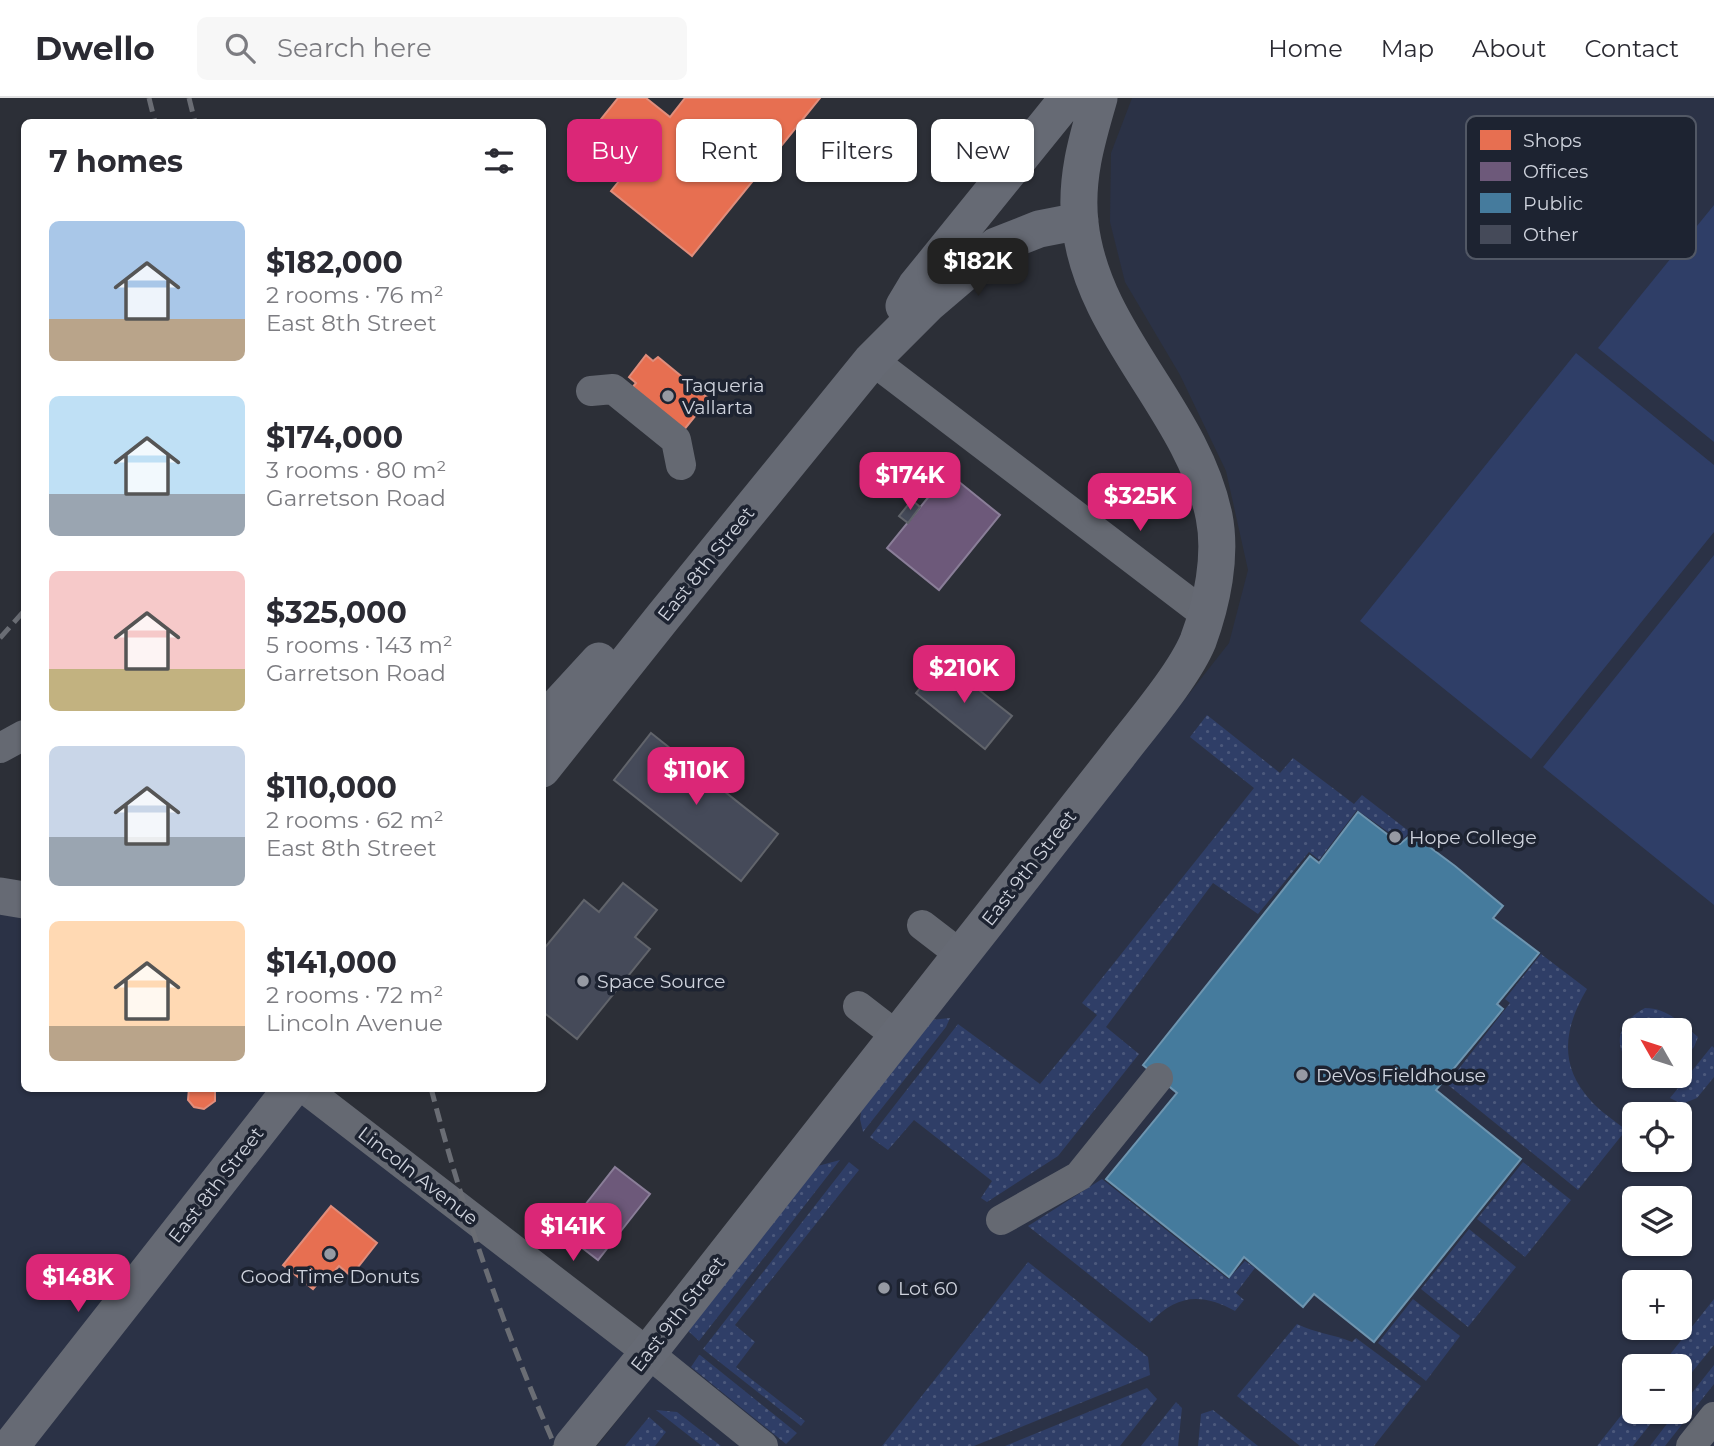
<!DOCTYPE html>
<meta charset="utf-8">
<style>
:root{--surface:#fff;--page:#f7f7f7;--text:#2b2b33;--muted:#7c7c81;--line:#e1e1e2;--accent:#db2777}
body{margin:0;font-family:Montserrat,sans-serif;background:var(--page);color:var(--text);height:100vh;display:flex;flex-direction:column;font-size:26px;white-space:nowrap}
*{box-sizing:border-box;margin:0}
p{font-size:23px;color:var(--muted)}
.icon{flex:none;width:38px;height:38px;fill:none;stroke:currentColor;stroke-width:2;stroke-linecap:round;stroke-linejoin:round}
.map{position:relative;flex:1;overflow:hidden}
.details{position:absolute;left:21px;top:21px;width:525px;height:973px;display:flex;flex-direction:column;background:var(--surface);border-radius:10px;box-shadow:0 2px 5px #0004}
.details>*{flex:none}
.guide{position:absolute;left:567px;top:21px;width:665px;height:63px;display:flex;gap:14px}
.needle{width:46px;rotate:309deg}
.controls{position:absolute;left:1622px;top:920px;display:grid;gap:14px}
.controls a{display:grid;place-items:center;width:70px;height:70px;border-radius:10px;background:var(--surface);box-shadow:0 2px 5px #0004;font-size:35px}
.price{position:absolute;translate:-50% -60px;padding:0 16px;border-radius:14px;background:var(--accent);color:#fff;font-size:23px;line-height:46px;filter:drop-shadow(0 2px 4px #0008)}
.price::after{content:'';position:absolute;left:50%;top:42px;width:21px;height:16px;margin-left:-10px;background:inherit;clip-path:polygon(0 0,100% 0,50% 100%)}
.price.active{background:#222;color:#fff}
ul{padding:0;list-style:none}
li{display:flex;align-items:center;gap:21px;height:175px;padding:0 28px}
li span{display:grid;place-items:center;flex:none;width:196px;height:140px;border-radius:10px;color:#555}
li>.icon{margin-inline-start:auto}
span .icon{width:84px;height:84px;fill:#fffc;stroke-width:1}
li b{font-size:30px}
h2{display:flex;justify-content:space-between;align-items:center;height:84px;padding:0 28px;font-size:30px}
.chip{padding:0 24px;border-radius:10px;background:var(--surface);box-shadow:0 2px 5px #0004;font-size:24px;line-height:63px}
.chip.active{background:var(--accent);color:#fff}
header{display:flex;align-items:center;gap:42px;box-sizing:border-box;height:98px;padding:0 35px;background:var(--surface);border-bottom:2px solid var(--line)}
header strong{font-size:33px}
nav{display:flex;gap:38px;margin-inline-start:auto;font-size:24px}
.search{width:490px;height:63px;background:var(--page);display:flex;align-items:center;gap:18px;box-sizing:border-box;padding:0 24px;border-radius:10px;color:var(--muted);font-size:26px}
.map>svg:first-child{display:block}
.built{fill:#2b3246;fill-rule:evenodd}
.green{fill:url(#green-dots)}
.pitch{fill:#2f3e67}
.shops{fill:#e76f51;stroke:#e08d7b;stroke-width:2}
.offices{fill:#6d597a;stroke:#8a7e98;stroke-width:2}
.public{fill:#457b9d;stroke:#6e95b0;stroke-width:2}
.building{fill:#454a59;stroke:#61646b;stroke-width:2}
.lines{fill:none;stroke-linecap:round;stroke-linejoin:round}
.minor{stroke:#656972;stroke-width:30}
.major{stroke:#666a74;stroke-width:37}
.rail{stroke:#6a6d74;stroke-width:5;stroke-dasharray:14 7;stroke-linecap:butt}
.poi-dot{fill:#969aa3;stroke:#1d2331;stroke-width:2.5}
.labels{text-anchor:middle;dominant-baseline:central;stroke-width:7;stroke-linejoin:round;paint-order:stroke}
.poi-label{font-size:19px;fill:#cfd3dd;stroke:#1d2331;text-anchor:start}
.street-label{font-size:19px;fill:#cfd3dd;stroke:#1d2331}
.key{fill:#1d2331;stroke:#525865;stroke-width:2}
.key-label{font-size:19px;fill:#cfd3dd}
</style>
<header>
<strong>Dwello</strong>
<div class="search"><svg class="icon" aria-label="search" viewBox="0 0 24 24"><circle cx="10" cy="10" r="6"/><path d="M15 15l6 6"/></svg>Search here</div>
<nav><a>Home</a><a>Map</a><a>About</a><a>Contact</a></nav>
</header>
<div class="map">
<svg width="1714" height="1348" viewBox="0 0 1714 1348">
<defs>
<pattern id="green-dots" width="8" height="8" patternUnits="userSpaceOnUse" patternTransform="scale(1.75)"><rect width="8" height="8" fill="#2f3e67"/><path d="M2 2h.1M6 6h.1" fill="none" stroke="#4c597c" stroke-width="1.8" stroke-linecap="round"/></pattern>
</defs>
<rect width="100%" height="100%" fill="#2c2f37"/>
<path class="built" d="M 1132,0 L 1714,0 L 1714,1348 L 597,1348 L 1229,545 L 1248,472 L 1226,373 L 1180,277 L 1125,184 L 1110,124 L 1111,55 ZM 1634,933 L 1680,933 L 1680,978 L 1634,978 ZM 1634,1017 L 1680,1017 L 1680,1062 L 1634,1062 ZM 1634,1101 L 1680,1101 L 1680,1146 L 1634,1146 ZM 1634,1185 L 1680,1185 L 1680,1230 L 1634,1230 ZM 1634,1269 L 1680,1269 L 1680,1314 L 1634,1314 Z
M 0,798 L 24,802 L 24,990 L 304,991 L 648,1255 L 572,1348 L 0,1348 Z"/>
<path class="green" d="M 1207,617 L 1280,675 L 1293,660 L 1354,706 L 1362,697 L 1410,734 L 1401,743 L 1357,712 L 1319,762 L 1309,754 L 1258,816 L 1213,785 L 1106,929 L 1139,956 L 1058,1058 L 987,1104 L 981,1100 L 992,1083 L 914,1022 L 888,1052 L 870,1039 L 958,926 L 1040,986 L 1097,917 L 1082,905 L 1254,690 L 1190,639 Z
M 1541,856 L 1587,891 C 1564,930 1558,967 1591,1003 C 1601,1014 1615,1023 1626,1032 L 1578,1092 L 1447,986 L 1510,905 L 1505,901 Z
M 1645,910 C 1667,910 1681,925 1698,939 L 1694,949 L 1680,966 L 1680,933 L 1634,933 L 1634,970 C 1610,947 1618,925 1645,910 Z
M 950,920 L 946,929 L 863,1034 L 860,1021 L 862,1008 L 930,922 Z
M 1712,948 L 1714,950 L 1714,979 L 1697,1000 L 1682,1006 L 1670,1000 Z
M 840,1062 L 699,1243 L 686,1231 L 814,1069 Z
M 849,1064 L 859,1072 L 735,1227 L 755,1244 L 736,1269 L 805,1323 L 801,1328 L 703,1251 Z
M 1523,1064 L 1571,1102 L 1525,1159 L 1477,1121 Z
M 1102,1081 L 1228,1181 L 1245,1163 L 1255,1170 L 1236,1195 L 1244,1202 L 1235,1213 C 1202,1195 1177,1196 1150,1225 L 1028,1128 Z
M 1469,1131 L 1516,1169 L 1468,1229 L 1421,1191 Z
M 1028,1164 L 1148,1259 L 1150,1277 L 974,1348 L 882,1348 Z
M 1413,1201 L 1460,1238 L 1426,1283 L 1378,1245 Z
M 1714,1201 L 1714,1247 L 1680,1289 L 1680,1269 L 1660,1269 Z
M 1297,1226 C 1315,1235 1333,1236 1352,1244 L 1356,1240 L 1421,1288 L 1374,1348 L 1300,1348 L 1237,1298 Z
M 699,1257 L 700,1257 L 797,1335 L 786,1346 L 691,1269 Z
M 1714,1267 L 1714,1286 L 1665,1348 L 1650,1348 L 1676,1314 L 1680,1314 L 1680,1310 Z
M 1147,1290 L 1157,1301 L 1120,1348 L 1005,1348 Z
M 1634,1301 L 1634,1314 L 1660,1314 L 1633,1348 L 1597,1348 Z
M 1176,1304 L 1182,1310 L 1178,1348 L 1141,1348 Z
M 656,1312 L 677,1314 L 721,1348 L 702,1348 Z
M 1213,1312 L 1258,1348 L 1198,1348 L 1201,1316 Z
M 649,1319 L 666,1334 L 655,1348 L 625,1348 Z"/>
<path class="pitch" d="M 1714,107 L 1714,344 L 1598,250 Z
M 1576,255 L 1714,367 L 1714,434 L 1531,661 L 1360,523 Z
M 1714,457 L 1714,807 L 1543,669 Z"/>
<path class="shops" d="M 618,0 L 646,0 L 670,19 L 685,0 L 820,0 L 692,158 L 611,93 L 627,73 L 615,64 L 623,55 L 593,31 Z
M 646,257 L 653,263 L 658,259 L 709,301 L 679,338 L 627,296 L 636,285 L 629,279 Z
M 189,990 L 215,990 L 215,1003 L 204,1011 L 194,1009 L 188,1002 Z
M 331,1108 L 377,1145 L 351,1178 L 339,1168 L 328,1181 L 324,1178 L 313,1191 L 283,1167 Z"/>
<path class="offices" d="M 948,375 L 1000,417 L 939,492 L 887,450 Z
M 615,1069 L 650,1096 L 598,1162 L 563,1135 Z"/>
<path class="public" d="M 1358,714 L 1400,746 L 1412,736 L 1455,768 L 1503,808 L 1493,820 L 1539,855 L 1497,906 L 1503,911 L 1436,992 L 1521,1061 L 1374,1244 L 1314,1196 L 1303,1209 L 1244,1159 L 1229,1179 L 1106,1081 L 1177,995 L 1143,967 L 1310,758 L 1319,765 Z"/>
<path class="building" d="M 912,402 L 920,409 L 908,425 L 899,418 Z
M 942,563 L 1012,618 L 985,651 L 916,595 Z
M 651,635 L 778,736 L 741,783 L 614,682 Z
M 623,785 L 657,812 L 635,839 L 650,851 L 577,941 L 542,913 L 542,853 L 584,802 L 599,814 Z"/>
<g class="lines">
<path class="minor" d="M 872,262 L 1206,517
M 591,293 L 613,291 L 676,342 L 681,367
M 0,650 L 24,637
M 922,827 L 961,857
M 858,908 L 897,938
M 304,990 L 648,1255 L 763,1348
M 1001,1122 L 1079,1078 L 1158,980
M 1691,1348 L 1714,1319"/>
<path class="major" d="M 904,208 L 916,188 L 1068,0
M 542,625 L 599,563
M 542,671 L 663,519 L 872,262 L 928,206 L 996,148 L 1039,131 L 1080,123
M 0,798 L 24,802
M 11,1348 L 292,990
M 572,1348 L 648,1255 L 1119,656 C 1142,626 1184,577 1198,543 C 1212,505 1222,458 1214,418 C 1192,311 1092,236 1080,125 C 1075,81 1087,41 1099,0"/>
<path class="rail" d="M 149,0 L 155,24
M 189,0 L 195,24
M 0,540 L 24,513
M 431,990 C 463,1113 504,1232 555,1348"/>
</g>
<g class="poi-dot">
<circle cx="668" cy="298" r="7"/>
<circle cx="1395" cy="739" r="7"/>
<circle cx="583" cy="883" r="7"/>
<circle cx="1302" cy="977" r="7"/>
<circle cx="330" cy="1156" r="7"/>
<circle cx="884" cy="1190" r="7"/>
</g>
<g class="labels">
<g class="poi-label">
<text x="682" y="287">Taqueria<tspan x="682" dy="22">Vallarta</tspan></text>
<text x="1409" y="739">Hope College</text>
<text x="597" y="883">Space Source</text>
<text x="1316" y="977">DeVos Fieldhouse</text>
<text x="330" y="1178" text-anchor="middle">Good Time Donuts</text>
<text x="898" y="1190">Lot 60</text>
</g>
<g class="street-label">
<text transform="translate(706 466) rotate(-51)">East 8th Street</text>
<text transform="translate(1029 770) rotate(-52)">East 9th Street</text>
<text transform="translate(418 1078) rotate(38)">Lincoln Avenue</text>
<text transform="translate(216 1087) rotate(-52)">East 8th Street</text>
<text transform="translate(678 1216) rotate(-52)">East 9th Street</text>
</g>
</g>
<rect x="1466" y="18" width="230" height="143" rx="10" class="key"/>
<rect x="1480" y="32" width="31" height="20" fill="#e76f51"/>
<rect x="1480" y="64" width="31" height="19" fill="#6d597a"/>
<rect x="1480" y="95" width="31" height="20" fill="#457b9d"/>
<rect x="1480" y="127" width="31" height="19" fill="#454a59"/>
<g class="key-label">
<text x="1523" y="49">Shops</text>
<text x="1523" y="80">Offices</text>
<text x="1523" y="112">Public</text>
<text x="1523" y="143">Other</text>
</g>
</svg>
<div class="controls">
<a><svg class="needle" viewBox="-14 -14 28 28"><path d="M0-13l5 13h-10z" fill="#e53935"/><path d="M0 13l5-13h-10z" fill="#7c7c81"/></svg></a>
<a><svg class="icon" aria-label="locate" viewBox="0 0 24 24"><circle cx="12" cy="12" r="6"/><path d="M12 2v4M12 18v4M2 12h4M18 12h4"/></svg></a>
<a><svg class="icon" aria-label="layers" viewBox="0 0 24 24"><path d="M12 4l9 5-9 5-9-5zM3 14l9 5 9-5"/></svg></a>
<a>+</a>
<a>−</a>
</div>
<b class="price active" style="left:978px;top:200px">$182K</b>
<b class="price" style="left:910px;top:414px">$174K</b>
<b class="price" style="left:1140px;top:435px">$325K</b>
<b class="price" style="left:964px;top:607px">$210K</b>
<b class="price" style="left:696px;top:709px">$110K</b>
<b class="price" style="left:573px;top:1165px">$141K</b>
<b class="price" style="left:78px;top:1216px">$148K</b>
<div class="guide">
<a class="chip active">Buy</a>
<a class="chip">Rent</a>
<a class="chip">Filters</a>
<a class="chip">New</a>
</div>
<section class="details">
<h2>7 homes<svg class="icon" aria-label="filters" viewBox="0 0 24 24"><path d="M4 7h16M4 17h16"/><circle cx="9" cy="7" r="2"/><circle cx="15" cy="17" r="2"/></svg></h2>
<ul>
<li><span style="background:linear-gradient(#a9c7e8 70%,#b9a48a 0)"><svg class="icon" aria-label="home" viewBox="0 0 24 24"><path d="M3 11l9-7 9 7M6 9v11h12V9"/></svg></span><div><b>$182,000</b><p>2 rooms · 76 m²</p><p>East 8th Street</p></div></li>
<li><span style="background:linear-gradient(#bfe0f5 70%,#9aa5b1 0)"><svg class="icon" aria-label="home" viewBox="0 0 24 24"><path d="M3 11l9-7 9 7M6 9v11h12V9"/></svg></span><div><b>$174,000</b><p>3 rooms · 80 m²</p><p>Garretson Road</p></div></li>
<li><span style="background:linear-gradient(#f6c9c9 70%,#c2b280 0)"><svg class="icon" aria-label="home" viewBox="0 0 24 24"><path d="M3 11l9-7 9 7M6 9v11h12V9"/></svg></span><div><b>$325,000</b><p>5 rooms · 143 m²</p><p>Garretson Road</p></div></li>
<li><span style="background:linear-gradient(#c9d6e8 65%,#9aa5b1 0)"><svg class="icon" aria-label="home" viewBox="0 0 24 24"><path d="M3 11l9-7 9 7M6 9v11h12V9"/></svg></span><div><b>$110,000</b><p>2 rooms · 62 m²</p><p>East 8th Street</p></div></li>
<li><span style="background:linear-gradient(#ffd9b3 75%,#b9a48a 0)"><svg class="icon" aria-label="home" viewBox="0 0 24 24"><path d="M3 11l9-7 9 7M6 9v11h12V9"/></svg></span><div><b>$141,000</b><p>2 rooms · 72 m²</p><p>Lincoln Avenue</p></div></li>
</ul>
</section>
</div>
